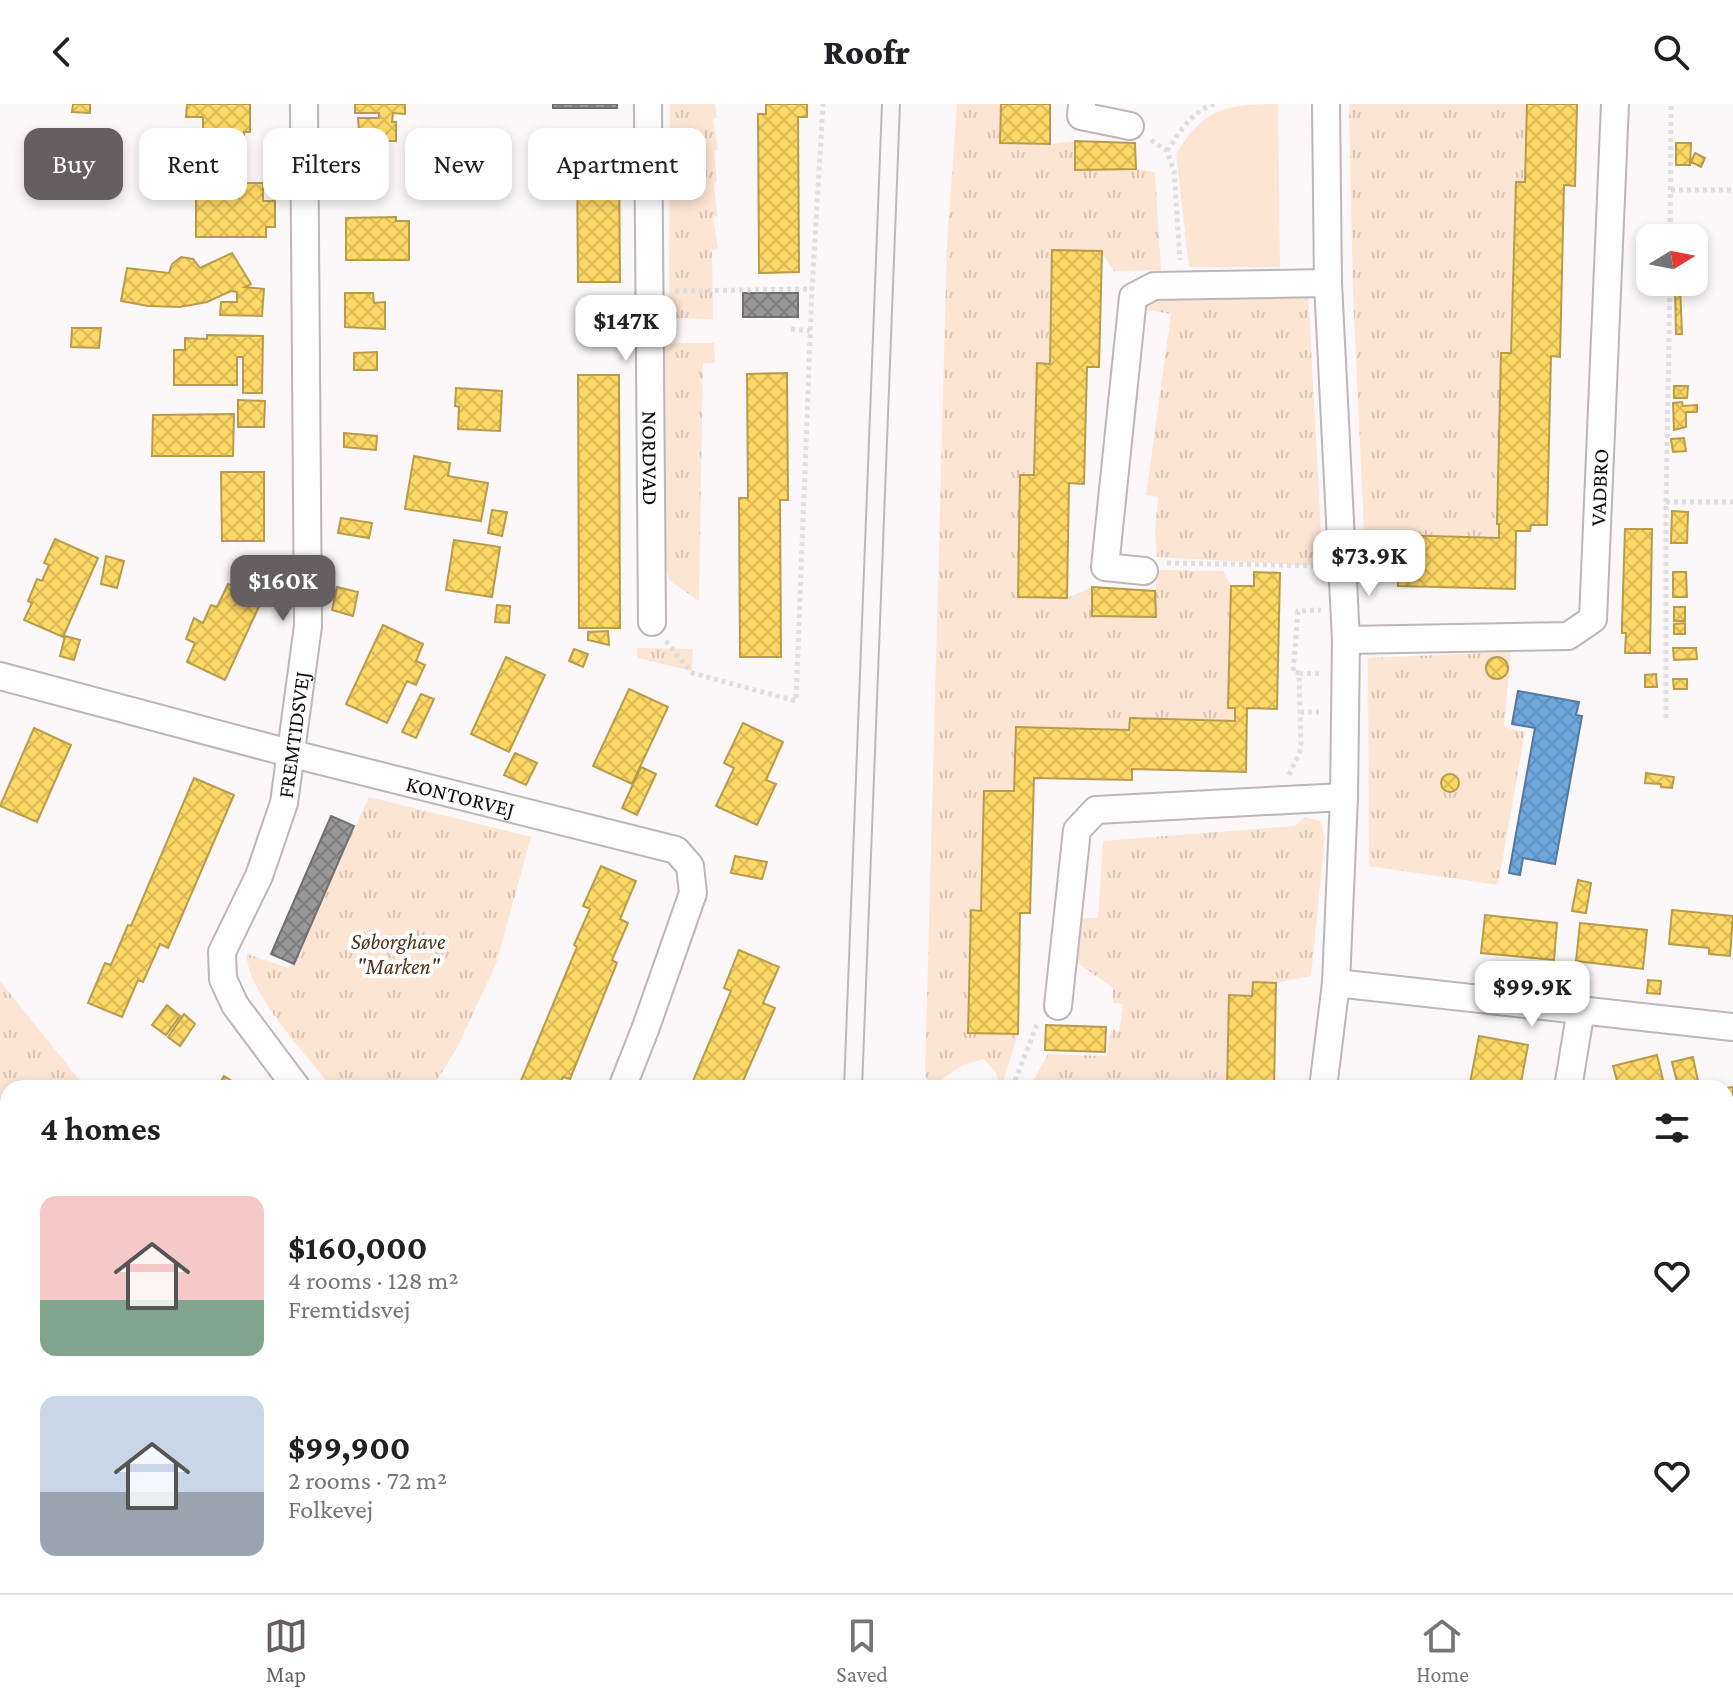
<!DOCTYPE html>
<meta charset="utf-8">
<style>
:root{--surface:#fff;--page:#f2f2f2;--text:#202124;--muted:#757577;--line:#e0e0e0;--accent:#655f62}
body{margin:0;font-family:"Crimson Pro",serif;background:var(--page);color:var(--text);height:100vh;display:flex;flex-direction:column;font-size:30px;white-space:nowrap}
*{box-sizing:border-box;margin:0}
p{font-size:26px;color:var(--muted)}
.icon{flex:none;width:44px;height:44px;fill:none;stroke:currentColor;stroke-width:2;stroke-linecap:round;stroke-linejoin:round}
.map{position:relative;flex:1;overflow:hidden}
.side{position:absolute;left:0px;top:976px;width:1734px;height:514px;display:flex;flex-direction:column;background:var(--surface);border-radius:24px 24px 0 0;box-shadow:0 4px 12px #0003}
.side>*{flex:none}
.banner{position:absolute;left:24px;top:24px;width:800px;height:72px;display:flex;gap:16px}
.needle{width:52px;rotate:80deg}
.fabs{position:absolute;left:1636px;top:120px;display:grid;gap:16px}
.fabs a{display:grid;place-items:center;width:72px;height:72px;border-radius:16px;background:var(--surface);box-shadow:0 4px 12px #0003;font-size:40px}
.price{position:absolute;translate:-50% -68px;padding:0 18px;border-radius:16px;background:#fff;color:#222;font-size:26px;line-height:52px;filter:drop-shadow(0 2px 4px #0008)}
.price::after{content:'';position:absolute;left:50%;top:48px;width:24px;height:18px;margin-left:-12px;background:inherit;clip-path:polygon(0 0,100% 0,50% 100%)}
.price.active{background:var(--accent);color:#fff}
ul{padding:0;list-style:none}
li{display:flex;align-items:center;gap:24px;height:200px;padding:0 40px}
li span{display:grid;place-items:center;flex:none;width:224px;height:160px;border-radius:16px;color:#555}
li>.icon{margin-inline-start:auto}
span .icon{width:96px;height:96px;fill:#fffc;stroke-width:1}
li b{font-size:34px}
h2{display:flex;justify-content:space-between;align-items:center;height:96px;padding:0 40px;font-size:34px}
.chip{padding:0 28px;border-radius:16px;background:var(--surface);box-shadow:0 4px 12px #0003;font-size:28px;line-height:72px}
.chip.active{background:var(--accent);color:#fff}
header{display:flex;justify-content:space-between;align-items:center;height:104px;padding:0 40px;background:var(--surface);font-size:36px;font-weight:800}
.dock{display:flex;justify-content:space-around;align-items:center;height:112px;border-top:2px solid var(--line);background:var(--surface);font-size:22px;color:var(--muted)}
.dock a{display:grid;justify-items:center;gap:4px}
.dock .active{color:var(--accent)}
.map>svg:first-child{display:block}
.green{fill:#fde5d4}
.park{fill:url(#park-tufts)}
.homes{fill:url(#homes-cross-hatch);stroke:#b89c4c;stroke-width:2}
.schools{fill:url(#schools-cross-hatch);stroke:#54799f;stroke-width:2}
.industry{fill:url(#industry-cross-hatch);stroke:#716f70;stroke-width:2}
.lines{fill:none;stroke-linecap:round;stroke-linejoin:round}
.minor-casing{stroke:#bcb5b9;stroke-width:30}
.path{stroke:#dfdede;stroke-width:5;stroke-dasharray:4 4;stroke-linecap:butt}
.minor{stroke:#fffefe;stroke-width:26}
.tram{stroke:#bbb9ba;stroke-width:2}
.labels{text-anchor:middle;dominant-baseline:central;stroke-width:8;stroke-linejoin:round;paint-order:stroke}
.street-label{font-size:22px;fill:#140c10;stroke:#fff}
.park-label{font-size:22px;font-style:italic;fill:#523419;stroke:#fff}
</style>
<header><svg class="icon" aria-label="back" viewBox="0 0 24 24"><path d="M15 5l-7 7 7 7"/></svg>Roofr<svg class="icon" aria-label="search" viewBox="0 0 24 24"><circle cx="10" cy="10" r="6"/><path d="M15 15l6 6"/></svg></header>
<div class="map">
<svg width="1733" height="1489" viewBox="0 0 1733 1489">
<defs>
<pattern id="park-tufts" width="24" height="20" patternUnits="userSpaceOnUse" patternTransform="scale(2)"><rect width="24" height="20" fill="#fde5d4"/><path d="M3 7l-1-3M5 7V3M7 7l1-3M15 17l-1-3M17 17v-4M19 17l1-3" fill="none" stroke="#d8c3b5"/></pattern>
<pattern id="homes-cross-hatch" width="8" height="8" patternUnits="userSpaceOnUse" patternTransform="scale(2)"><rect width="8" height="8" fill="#ffd966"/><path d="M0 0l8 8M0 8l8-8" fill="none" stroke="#dab957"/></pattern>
<pattern id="schools-cross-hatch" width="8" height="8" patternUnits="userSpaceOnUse" patternTransform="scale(2)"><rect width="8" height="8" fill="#6fa8dc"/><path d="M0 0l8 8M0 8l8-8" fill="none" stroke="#5f8fbc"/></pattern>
<pattern id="industry-cross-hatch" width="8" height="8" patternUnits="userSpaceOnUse" patternTransform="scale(2)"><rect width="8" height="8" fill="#999"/><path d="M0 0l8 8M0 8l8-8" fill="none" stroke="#7c7b7b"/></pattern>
</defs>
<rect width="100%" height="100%" fill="#fcf8fa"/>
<path class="green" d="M 1278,0 L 1280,163 L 1189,163 L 1176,50 C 1203,4 1227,0 1278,0 Z"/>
<path class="park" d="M 670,0 L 715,0 L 717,13 L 713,16 L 718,45 L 714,47 L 717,77 L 714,79 L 717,112 L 713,113 L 718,145 L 712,146 L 713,215 L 669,214 Z
M 957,0 L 1001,0 L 1000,39 L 1050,40 L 1075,37 L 1075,66 L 1136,65 L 1155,68 L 1161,166 L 1114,167 L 1101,147 L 1052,147 L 1050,260 L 1037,260 L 1034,371 L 1020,372 L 1018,493 L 1067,494 L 1092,483 L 1156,513 L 1155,487 L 1159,466 L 1223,467 L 1231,482 L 1228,603 L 1235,604 L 1235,617 L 1130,614 L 1129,626 L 1016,623 L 1014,687 L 984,687 L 981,807 L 971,807 L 968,929 L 1018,930 L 1001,984 L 995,967 L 984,955 L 963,961 L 930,983 L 925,971 L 947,140 Z
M 1349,0 L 1527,0 L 1525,78 L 1516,78 L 1511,249 L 1501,249 L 1497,420 L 1499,420 L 1499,434 L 1364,428 L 1353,189 Z
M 1308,189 L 1323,462 L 1157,453 L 1155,429 L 1158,393 L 1146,391 L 1171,210 L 1146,206 L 1146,200 L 1154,190 Z
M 674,239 L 714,239 L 715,259 L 703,259 L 699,497 L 670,477 L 664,459 L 664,247 Z
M 637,544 L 693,545 L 692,567 L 638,554 Z
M 1511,548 L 1504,623 L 1525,628 L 1498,781 L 1369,762 L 1368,554 Z
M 369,693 L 531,733 L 496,860 L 457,944 L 432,984 L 332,984 C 309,954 245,886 247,850 L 289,864 Z
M 1305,713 L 1320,717 L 1325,732 L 1311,872 L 1276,879 L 1253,878 L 1252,892 L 1229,892 L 1227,984 L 1029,984 L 1048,950 L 1107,952 L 1111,925 L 1119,927 L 1123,900 L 1113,899 L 1113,884 L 1076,858 L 1081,814 L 1098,814 L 1103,737 L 1295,722 Z
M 0,877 L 86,984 L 8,984 L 8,1228 L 0,1225 Z
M 8,1326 L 8,1419 L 0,1428 L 0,1334 Z
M 261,1482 L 523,1482 L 529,1489 L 267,1489 Z
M 925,1482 L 1231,1484 L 1231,1489 L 925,1489 Z"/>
<path class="homes" d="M 73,0 L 90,0 L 90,9 L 72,8 Z
M 187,0 L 250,0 L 250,28 L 244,28 L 244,55 L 222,55 L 221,65 L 160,65 L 160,39 L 189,39 L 189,52 L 203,52 L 203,13 L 186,13 Z
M 355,0 L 405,0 L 405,10 L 393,9 L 392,18 L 396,18 L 396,37 L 384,37 L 384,41 L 360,41 L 358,14 L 379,14 L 379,9 L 355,9 Z
M 766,0 L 807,0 L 807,13 L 798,13 L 799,168 L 759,169 L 758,10 L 766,10 Z
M 1001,0 L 1050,0 L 1050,40 L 1000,39 Z
M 1527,0 L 1577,0 L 1575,82 L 1564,81 L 1560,253 L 1551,252 L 1547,421 L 1531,421 L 1530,427 L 1516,427 L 1515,485 L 1398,482 L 1399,431 L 1499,434 L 1499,420 L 1497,420 L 1501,249 L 1511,249 L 1516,78 L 1525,78 Z
M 1075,37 L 1135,39 L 1136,65 L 1075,66 Z
M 1676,39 L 1691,39 L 1690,61 L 1676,61 Z
M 429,42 L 443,42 L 442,46 L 483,46 L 483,83 L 488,84 L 488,95 L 473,95 L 472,87 L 440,87 L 440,76 L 433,76 L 432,62 L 429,62 Z
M 1695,49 L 1705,54 L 1701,63 L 1691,58 Z
M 577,50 L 619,50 L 620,178 L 578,178 Z
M 86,71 L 106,73 L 105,89 L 84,87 Z
M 196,79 L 263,79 L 263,97 L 275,97 L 275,123 L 266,123 L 266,133 L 196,133 Z
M 396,113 L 396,117 L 409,117 L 409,156 L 346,156 L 346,114 Z
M 1052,146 L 1102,147 L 1099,263 L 1087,263 L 1084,380 L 1069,379 L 1067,494 L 1018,493 L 1020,371 L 1034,371 L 1037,259 L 1050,260 Z
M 232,149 L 251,180 L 245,183 L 264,185 L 262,212 L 220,211 L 221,198 L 237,198 L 237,188 L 231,187 L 207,198 L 180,203 L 148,202 L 121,197 L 127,164 L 169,169 L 172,160 L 181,153 L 193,155 L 200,164 Z
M 1675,182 L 1680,182 L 1682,230 L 1676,230 Z
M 345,189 L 373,189 L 374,199 L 385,198 L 385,225 L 345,223 Z
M 72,224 L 101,224 L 99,244 L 71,243 Z
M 207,231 L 263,232 L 262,289 L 243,289 L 243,253 L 237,253 L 237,281 L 174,281 L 174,246 L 185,246 L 185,234 L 207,235 Z
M 377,248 L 377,266 L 354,266 L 354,249 Z
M 787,269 L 788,396 L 780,396 L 781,553 L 740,553 L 739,394 L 748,394 L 747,270 Z
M 578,271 L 619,271 L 620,524 L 579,524 Z
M 1674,282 L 1688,282 L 1687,294 L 1674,294 Z
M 456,284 L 502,287 L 500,327 L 458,325 L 459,303 L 455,302 Z
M 238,296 L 265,297 L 264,323 L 238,323 Z
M 1682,298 L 1683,302 L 1697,301 L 1697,308 L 1686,308 L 1686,323 L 1674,326 L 1673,299 Z
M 234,310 L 233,352 L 152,352 L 153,311 Z
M 344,329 L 377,332 L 376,346 L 344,343 Z
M 1684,334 L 1686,347 L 1673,348 L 1671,335 Z
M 414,352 L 450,359 L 448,372 L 488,379 L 481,417 L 405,405 Z
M 221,368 L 264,368 L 264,437 L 222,437 Z
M 492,406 L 507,408 L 502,432 L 488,429 Z
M 1672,407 L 1688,408 L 1687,439 L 1671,439 Z
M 341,414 L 372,419 L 369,434 L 338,429 Z
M 1625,425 L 1652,425 L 1650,549 L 1625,549 L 1626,529 L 1622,529 L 1622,520 Z
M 55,435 L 98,454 L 63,533 L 24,516 L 32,499 L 28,497 L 37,475 L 42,477 L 49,461 L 44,459 Z
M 454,436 L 500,443 L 492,493 L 446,486 Z
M 106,452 L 124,457 L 117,484 L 101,480 Z
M 236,456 L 270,462 L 266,481 L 232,474 Z
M 1254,468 L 1280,469 L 1277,605 L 1247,604 L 1246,668 L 1132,665 L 1132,676 L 1034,674 L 1030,809 L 1020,809 L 1018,930 L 968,929 L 971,806 L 981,807 L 984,687 L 1014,687 L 1016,623 L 1129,626 L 1130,614 L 1235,617 L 1235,604 L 1228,604 L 1231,482 L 1254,482 Z
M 1673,468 L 1686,468 L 1687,493 L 1673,493 Z
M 228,480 L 262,496 L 225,576 L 187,558 L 195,539 L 186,535 L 194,514 L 203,519 L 211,501 L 217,503 Z
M 337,483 L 358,488 L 353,512 L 332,506 Z
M 1092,483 L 1155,487 L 1156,513 L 1092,512 Z
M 497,501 L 510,502 L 509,519 L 495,518 Z
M 1674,503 L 1685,503 L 1685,517 L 1674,517 Z
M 1685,519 L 1685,530 L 1674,530 L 1674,520 Z
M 383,521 L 423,540 L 416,557 L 425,561 L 416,581 L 407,577 L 387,619 L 346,600 Z
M 608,527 L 609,541 L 588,536 L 588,528 Z
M 65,532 L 80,536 L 74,556 L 60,552 Z
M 1673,544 L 1696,544 L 1697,555 L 1674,556 Z
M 574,545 L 588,550 L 583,563 L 569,557 Z
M1486 564a11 11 0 1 1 22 0a11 11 0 1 1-22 0Z
M 506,553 L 545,571 L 509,648 L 471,630 Z
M 1656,570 L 1657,583 L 1645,583 L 1645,571 Z
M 1673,575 L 1687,575 L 1687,585 L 1674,585 Z
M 629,585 L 668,603 L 632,680 L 593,662 Z
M 421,590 L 434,595 L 416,634 L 402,628 Z
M 743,619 L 783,638 L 766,676 L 776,680 L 757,721 L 716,702 L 734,664 L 724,659 Z
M 34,624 L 71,641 L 37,718 L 0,702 Z
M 515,649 L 537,659 L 526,681 L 504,671 Z
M 641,663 L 656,670 L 637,711 L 622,704 Z
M 1646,669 L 1674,673 L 1672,684 L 1661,683 L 1661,680 L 1645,679 Z
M1441 679a9 9 0 1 1 18 0a9 9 0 1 1-18 0Z
M 194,674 L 234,691 L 168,844 L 160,840 L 143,878 L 138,876 L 122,913 L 88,899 L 105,859 L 111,861 L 128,821 L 131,822 Z
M 735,752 L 767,758 L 762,775 L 731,769 Z
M 601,762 L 636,777 L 620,815 L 628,819 L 612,856 L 617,859 L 570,975 L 563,973 L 559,984 L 518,984 L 577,843 L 574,841 L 590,805 L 583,802 Z
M 1578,776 L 1591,779 L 1586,809 L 1572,807 Z
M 1672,806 L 1733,812 L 1730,852 L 1709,850 L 1709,844 L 1669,840 Z
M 1485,811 L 1557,819 L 1554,856 L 1481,849 Z
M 1580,819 L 1647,826 L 1643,865 L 1576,857 Z
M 739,846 L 779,863 L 763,899 L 775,904 L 740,984 L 690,984 L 731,887 L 724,884 Z
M 1648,876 L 1661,877 L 1660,890 L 1647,889 Z
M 1253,878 L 1276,879 L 1274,984 L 1227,984 L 1229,891 L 1252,892 Z
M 167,901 L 180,912 L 166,931 L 152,921 Z
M 184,910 L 195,920 L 180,942 L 168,933 Z
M 1046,921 L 1106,923 L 1105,948 L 1045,946 Z
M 1479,932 L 1528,941 L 1520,984 L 1469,984 Z
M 1657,951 L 1663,976 L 1632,984 L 1619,984 L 1613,962 Z
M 1693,953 L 1698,977 L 1678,982 L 1672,958 Z
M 224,972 L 243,984 L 217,984 Z
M 1733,983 L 1733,1024 L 1729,1025 L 1726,984 Z
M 1726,1352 L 1733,1381 L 1733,1489 L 1707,1489 L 1706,1482 L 1726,1482 Z
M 8,1423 L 8,1482 L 23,1482 L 16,1489 L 0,1489 L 0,1432 Z
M 153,1482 L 218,1482 L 213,1489 L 148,1489 Z
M 586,1482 L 638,1482 L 634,1489 L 581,1489 Z
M 1516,1482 L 1557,1482 L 1559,1489 L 1518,1489 Z"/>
<path class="schools" d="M 1518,587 L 1579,598 L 1576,611 L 1582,612 L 1555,760 L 1523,754 L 1520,771 L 1509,769 L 1535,624 L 1512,620 Z"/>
<path class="industry" d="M 553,0 L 617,0 L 617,4 L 553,4 Z
M 743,189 L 798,189 L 798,213 L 743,213 Z
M 331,712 L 354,722 L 294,860 L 271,850 Z"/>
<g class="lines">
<defs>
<g id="minor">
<path id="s1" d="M 648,0 L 652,518"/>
<path d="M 1082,0 L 1081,12 L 1130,22"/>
<path d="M 1144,467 L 1105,463 L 1133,193 L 1154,182 L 1328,179"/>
<path id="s2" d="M 1346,536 L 1568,532 L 1593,515 L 1615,0"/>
<path id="s3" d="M 0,572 L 293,650 L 676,746 L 690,762 L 693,789 L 646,923 L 622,984"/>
<path d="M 1336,879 L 1733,923"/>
<path d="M 1058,902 L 1077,726 L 1096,706 L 1344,693"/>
<path id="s4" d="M 297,984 L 235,901 L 223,875 L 222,848 L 259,772 L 284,699 L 308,522 L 304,0"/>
<path d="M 1323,984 L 1336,879 L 1344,693 L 1346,536 L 1328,179 L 1326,0"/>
<path d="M 1568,984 L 1581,905"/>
<path d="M 1607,1482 L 1608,1489"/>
<path d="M 52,1489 L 58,1482"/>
<path d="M 681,1489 L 685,1482"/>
<path d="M 1250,1489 L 1251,1482"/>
<path d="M 1425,1489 L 1426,1482"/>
</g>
</defs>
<use href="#minor" class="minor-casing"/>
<path class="path" d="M 1151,36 L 1167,47 L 1174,67 L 1180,156
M 1167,47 C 1180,28 1191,8 1214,0
M 1671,86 L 1733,86
M 1670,134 L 1671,0
M 675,187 L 812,185
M 791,225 L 810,227
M 1666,398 L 1733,398
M 1167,459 L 1317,462
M 666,537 L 692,569 L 796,597 L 812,185 L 823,0
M 1299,569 L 1322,570
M 1300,608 L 1319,608
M 1666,614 L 1666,398 L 1670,178
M 1289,671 L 1301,645 L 1299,569 L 1293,568 L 1298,507 L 1321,506
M 1012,984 L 1038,918
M 1726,1232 L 1733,1262"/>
<use href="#minor" class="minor"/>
<path class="tram" d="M 844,984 L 882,0
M 862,984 L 900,0
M 810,1489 L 811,1482
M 828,1489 L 829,1482"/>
</g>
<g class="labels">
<g class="street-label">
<text stroke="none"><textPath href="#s1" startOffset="354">NORDVAD</textPath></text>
<text stroke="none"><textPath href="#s2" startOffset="384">VADBRO</textPath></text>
<text stroke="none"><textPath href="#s4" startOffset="390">FREMTIDSVEJ</textPath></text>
<text stroke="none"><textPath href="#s3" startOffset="476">KONTORVEJ</textPath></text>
</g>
<g class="park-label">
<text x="398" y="837">Søborghave<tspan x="398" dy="25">"Marken"</tspan></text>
</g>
</g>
</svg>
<div class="fabs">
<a><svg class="needle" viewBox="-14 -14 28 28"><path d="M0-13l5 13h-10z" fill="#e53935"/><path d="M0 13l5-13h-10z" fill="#757577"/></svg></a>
</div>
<b class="price" style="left:626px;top:259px">$147K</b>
<b class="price" style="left:1369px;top:494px">$73.9K</b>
<b class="price active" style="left:283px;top:519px">$160K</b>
<b class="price" style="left:1532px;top:925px">$99.9K</b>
<div class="banner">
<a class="chip active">Buy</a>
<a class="chip">Rent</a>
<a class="chip">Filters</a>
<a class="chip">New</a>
<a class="chip">Apartment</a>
</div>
<section class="side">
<h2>4 homes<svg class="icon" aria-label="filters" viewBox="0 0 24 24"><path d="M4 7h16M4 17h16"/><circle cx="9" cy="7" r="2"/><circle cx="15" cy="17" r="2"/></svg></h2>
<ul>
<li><span style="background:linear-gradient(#f6c9c9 65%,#7fa58c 0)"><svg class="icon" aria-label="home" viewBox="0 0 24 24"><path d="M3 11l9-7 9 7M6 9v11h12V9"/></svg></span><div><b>$160,000</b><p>4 rooms · 128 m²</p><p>Fremtidsvej</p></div><svg class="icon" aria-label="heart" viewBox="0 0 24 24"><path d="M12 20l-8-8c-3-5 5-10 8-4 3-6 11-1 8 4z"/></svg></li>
<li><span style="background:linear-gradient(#c9d6e8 60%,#9aa5b1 0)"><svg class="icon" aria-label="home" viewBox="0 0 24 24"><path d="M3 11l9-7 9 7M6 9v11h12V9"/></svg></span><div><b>$99,900</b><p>2 rooms · 72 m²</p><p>Folkevej</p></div><svg class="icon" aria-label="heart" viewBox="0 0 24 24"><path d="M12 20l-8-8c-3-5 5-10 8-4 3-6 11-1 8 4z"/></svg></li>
</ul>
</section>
</div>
<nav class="dock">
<a class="active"><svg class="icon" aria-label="map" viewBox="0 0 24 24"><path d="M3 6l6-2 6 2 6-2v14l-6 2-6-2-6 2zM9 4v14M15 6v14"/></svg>Map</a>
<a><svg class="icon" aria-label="saved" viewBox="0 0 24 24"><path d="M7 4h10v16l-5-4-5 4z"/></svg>Saved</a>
<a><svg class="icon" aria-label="home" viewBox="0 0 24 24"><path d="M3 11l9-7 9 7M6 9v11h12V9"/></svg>Home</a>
</nav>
